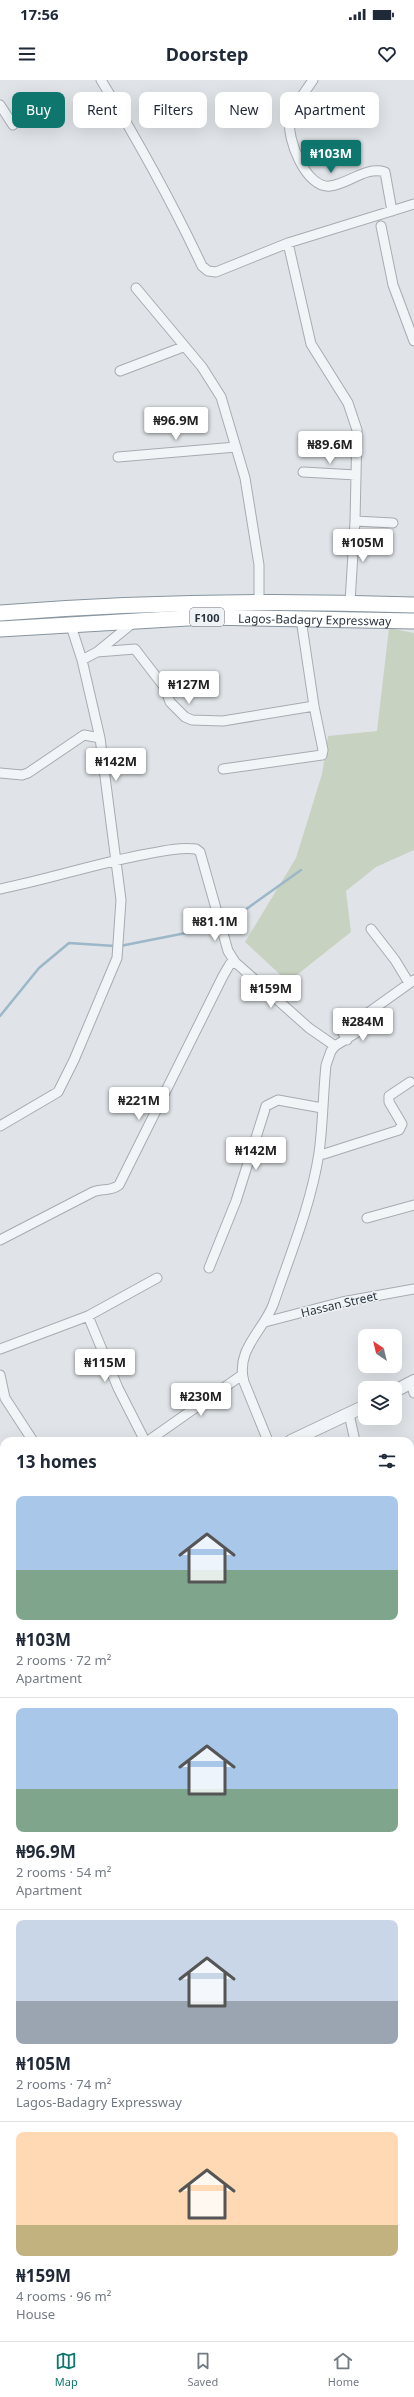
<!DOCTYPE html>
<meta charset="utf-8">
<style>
:root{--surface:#fff;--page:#f6f6f7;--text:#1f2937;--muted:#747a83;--line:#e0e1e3;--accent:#0f766e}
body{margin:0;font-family:"Noto Sans",sans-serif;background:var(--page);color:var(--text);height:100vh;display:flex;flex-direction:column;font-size:15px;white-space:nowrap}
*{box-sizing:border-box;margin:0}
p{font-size:13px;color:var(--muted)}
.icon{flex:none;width:22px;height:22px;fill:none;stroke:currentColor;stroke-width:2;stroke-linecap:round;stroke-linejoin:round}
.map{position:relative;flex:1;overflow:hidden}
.details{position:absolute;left:0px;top:1357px;width:414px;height:904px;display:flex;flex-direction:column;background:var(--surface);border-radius:12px 12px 0 0;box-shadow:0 4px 16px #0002}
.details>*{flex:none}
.top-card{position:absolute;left:12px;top:12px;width:390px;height:36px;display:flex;gap:8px}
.needle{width:26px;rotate:325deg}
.buttons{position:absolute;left:358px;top:1249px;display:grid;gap:8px}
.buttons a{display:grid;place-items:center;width:44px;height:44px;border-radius:8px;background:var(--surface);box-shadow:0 4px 16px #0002;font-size:20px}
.price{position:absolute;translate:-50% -34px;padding:0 9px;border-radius:4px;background:#fff;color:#222;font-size:13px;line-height:26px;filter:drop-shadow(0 1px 2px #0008)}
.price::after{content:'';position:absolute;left:50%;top:24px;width:12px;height:9px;margin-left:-6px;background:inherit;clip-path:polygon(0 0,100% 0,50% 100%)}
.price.active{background:var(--accent);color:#fff}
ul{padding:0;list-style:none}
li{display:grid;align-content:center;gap:8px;height:212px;padding:0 16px}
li+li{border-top:1px solid var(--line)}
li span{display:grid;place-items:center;height:124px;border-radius:8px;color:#555}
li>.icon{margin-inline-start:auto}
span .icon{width:72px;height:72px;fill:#fffc;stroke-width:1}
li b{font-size:17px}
h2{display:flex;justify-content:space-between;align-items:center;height:48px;padding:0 16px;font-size:17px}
.tag{padding:0 14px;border-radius:8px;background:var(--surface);box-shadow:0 4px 16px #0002;font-size:14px;line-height:36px}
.tag.active{background:var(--accent);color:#fff}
.status{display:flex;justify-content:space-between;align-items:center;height:28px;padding:0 20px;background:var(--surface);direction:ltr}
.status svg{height:11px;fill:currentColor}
header{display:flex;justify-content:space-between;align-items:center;height:52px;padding:0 16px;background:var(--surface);font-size:18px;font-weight:700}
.menu{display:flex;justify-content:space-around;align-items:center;height:56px;border-top:1px solid var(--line);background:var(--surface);font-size:11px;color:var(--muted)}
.menu a{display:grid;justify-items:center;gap:2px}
.menu .active{color:var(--accent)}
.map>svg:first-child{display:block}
.green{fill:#c8d2c1}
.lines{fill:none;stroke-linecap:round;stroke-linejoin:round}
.stream{stroke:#9bb7c8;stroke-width:2.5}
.minor-casing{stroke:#a5acb2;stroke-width:11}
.tertiary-casing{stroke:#a5acb2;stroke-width:14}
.trunk-casing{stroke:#87949f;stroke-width:17}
.minor{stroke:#f2f5f7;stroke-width:9}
.tertiary{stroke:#f2f5f7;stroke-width:12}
.trunk{stroke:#fff;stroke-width:15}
.labels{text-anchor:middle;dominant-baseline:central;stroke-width:3;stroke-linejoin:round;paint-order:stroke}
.shield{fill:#eff3f6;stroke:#646d76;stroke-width:1}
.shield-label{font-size:11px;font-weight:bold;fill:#29343f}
.street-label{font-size:12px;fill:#29343f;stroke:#eff3f6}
</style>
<div class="status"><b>17:56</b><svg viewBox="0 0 49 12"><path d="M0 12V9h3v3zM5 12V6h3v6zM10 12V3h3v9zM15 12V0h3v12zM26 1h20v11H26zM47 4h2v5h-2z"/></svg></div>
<header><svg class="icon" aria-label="menu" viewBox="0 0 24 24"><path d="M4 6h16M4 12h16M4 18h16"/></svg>Doorstep<svg class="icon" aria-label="heart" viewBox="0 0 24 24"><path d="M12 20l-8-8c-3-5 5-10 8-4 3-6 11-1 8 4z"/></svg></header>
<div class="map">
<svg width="414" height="2261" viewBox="0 0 414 2261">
<rect width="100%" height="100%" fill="#e0e4e8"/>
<path class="green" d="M 389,548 L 414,553 L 414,770 L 376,787 L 346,811 L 351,852 L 288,902 L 245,862 L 296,778 L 322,694 L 328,656 L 377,651 Z
M 4,2002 L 4,2048 L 0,2049 L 0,2003 Z"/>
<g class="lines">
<path class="stream" d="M 120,866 L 196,851 L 231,840 L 301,790
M 0,936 L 39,888 L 69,863 L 115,866
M 410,1983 L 414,1981
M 0,2011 L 4,2009"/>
<defs>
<path id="minor" d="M 101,0 C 138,61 172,122 202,186 L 208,191 L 216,192 L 288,163 L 414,124
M 313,0 C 305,12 294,25 290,39 C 286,58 306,109 330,106 C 349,104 365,86 385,92 L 392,131
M 0,25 L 13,45
M 381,146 L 393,205 L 414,261
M 288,163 L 311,264 L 348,323 L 357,350 L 355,441 L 393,443
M 136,208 L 202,287 L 221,317 L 245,398 L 259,485 L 259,522
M 120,291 L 183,267
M 118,377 L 236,367
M 303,392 L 356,395
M 350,522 L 355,441
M 97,572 L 135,569 L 165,608 L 170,622 L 185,637 L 192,640 L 223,641 L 314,626
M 82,580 L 97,572 L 134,542
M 223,689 L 322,675 L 323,670 L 314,626 L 301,539
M 0,693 L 22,695 L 28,693 L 84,655 L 100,658
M 0,809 C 50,799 97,783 147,774 C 162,771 180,767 196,769 L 200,772 L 228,871 L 235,882 L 309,948 L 335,966
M 371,849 L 395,880 L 409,903
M 347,960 L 343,953 L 344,950 L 414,900
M 0,1046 L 58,1012 L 74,980 L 117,878 L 121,820 L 100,658 L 82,580 L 71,546
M 319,1073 L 324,1074 L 399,1050 L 402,1044 L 389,1022 L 389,1016 L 410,1002
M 367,1138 L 414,1125
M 0,1160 L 93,1112 C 102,1108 110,1112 119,1105 L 223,896 L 230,884 L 235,882
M 209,1188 L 236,1121 L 266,1026 L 278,1020 L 322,1028
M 88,1236 L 118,1308 L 145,1361
M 265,1242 L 342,1222 L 414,1209
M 0,1269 L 88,1236 L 157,1198
M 0,1295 L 5,1318 L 33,1361
M 411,1303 L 414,1313
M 349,1334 L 355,1361
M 148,1361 L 242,1295
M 268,1361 L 244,1302 C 235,1270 263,1251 273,1225 C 290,1175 311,1125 319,1073 C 323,1044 323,1014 326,985 L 331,971 L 335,966 L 380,938
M 410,1550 L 414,1550
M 0,1558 L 4,1562
M 410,1637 L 414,1638
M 0,1733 L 4,1730
M 410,1752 L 414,1750
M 0,1766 L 4,1768
M 0,1879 L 4,1881
M 0,1967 L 4,1958
M 410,2099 L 414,2102
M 0,2169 L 4,2180
M 23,2257 L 24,2261
M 183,2257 L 185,2261
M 395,2257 L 398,2261
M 67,2261 L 73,2257"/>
<path id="tertiary" d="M 395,1311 L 414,1301
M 291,1361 L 365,1326
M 0,1608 L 4,1604
M 410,2120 L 414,2115
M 264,2261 L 269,2257"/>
<g id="trunk">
<path d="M 0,533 C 138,522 276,520 414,525"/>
<path id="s1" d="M 0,549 L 205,537 L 414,541"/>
</g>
</defs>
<use href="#minor" class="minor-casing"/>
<use href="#tertiary" class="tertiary-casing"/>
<use href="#trunk" class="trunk-casing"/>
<use href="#minor" class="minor"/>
<use href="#tertiary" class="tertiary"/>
<use href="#trunk" class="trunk"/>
</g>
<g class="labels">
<rect class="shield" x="190" y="528" width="34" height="18" rx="3"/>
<g class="shield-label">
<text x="207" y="537">F100</text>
</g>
<g class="street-label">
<text stroke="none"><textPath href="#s1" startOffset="315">Lagos-Badagry Expressway</textPath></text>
<text transform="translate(339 1224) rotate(-13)">Hassan Street</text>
</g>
</g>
</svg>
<div class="buttons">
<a><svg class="needle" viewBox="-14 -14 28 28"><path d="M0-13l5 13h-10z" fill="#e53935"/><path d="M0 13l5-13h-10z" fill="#747a83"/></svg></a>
<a><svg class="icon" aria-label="layers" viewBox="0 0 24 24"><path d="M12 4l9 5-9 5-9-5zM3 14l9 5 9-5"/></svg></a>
</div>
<b class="price active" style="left:331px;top:94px">₦103M</b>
<b class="price" style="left:176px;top:361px">₦96.9M</b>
<b class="price" style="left:330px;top:385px">₦89.6M</b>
<b class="price" style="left:363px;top:483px">₦105M</b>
<b class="price" style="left:189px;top:625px">₦127M</b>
<b class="price" style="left:116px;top:702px">₦142M</b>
<b class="price" style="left:215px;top:862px">₦81.1M</b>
<b class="price" style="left:271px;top:929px">₦159M</b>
<b class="price" style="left:363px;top:962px">₦284M</b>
<b class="price" style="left:139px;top:1041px">₦221M</b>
<b class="price" style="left:256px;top:1091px">₦142M</b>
<b class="price" style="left:105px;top:1303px">₦115M</b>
<b class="price" style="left:201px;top:1337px">₦230M</b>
<div class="top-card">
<a class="tag active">Buy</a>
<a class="tag">Rent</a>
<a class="tag">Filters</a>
<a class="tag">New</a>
<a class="tag">Apartment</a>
</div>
<section class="details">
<h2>13 homes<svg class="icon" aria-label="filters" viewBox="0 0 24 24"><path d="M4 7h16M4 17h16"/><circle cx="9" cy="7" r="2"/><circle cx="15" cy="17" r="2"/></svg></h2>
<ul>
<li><span style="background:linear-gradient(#a9c7e8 60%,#7fa58c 0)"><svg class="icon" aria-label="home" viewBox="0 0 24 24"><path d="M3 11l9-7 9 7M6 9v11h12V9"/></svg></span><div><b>₦103M</b><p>2 rooms · 72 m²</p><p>Apartment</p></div></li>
<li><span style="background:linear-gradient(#a9c7e8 65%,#7fa58c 0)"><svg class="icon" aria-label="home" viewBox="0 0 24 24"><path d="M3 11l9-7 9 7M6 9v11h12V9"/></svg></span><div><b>₦96.9M</b><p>2 rooms · 54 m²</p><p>Apartment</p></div></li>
<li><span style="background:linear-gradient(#c9d6e8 65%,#9aa5b1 0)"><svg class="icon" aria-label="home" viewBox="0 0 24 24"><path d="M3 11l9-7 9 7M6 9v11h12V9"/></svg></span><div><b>₦105M</b><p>2 rooms · 74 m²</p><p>Lagos-Badagry Expressway</p></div></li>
<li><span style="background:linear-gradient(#ffd9b3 75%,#c2b280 0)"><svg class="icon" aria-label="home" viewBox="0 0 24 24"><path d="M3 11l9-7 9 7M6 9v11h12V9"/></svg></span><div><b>₦159M</b><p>4 rooms · 96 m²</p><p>House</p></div></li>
</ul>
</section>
</div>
<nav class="menu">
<a class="active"><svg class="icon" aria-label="map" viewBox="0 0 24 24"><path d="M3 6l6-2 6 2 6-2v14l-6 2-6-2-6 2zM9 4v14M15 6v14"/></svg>Map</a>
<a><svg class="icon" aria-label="saved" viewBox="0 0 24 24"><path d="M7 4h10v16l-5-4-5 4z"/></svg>Saved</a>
<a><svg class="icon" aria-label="home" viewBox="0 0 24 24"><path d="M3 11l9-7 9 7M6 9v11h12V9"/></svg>Home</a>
</nav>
